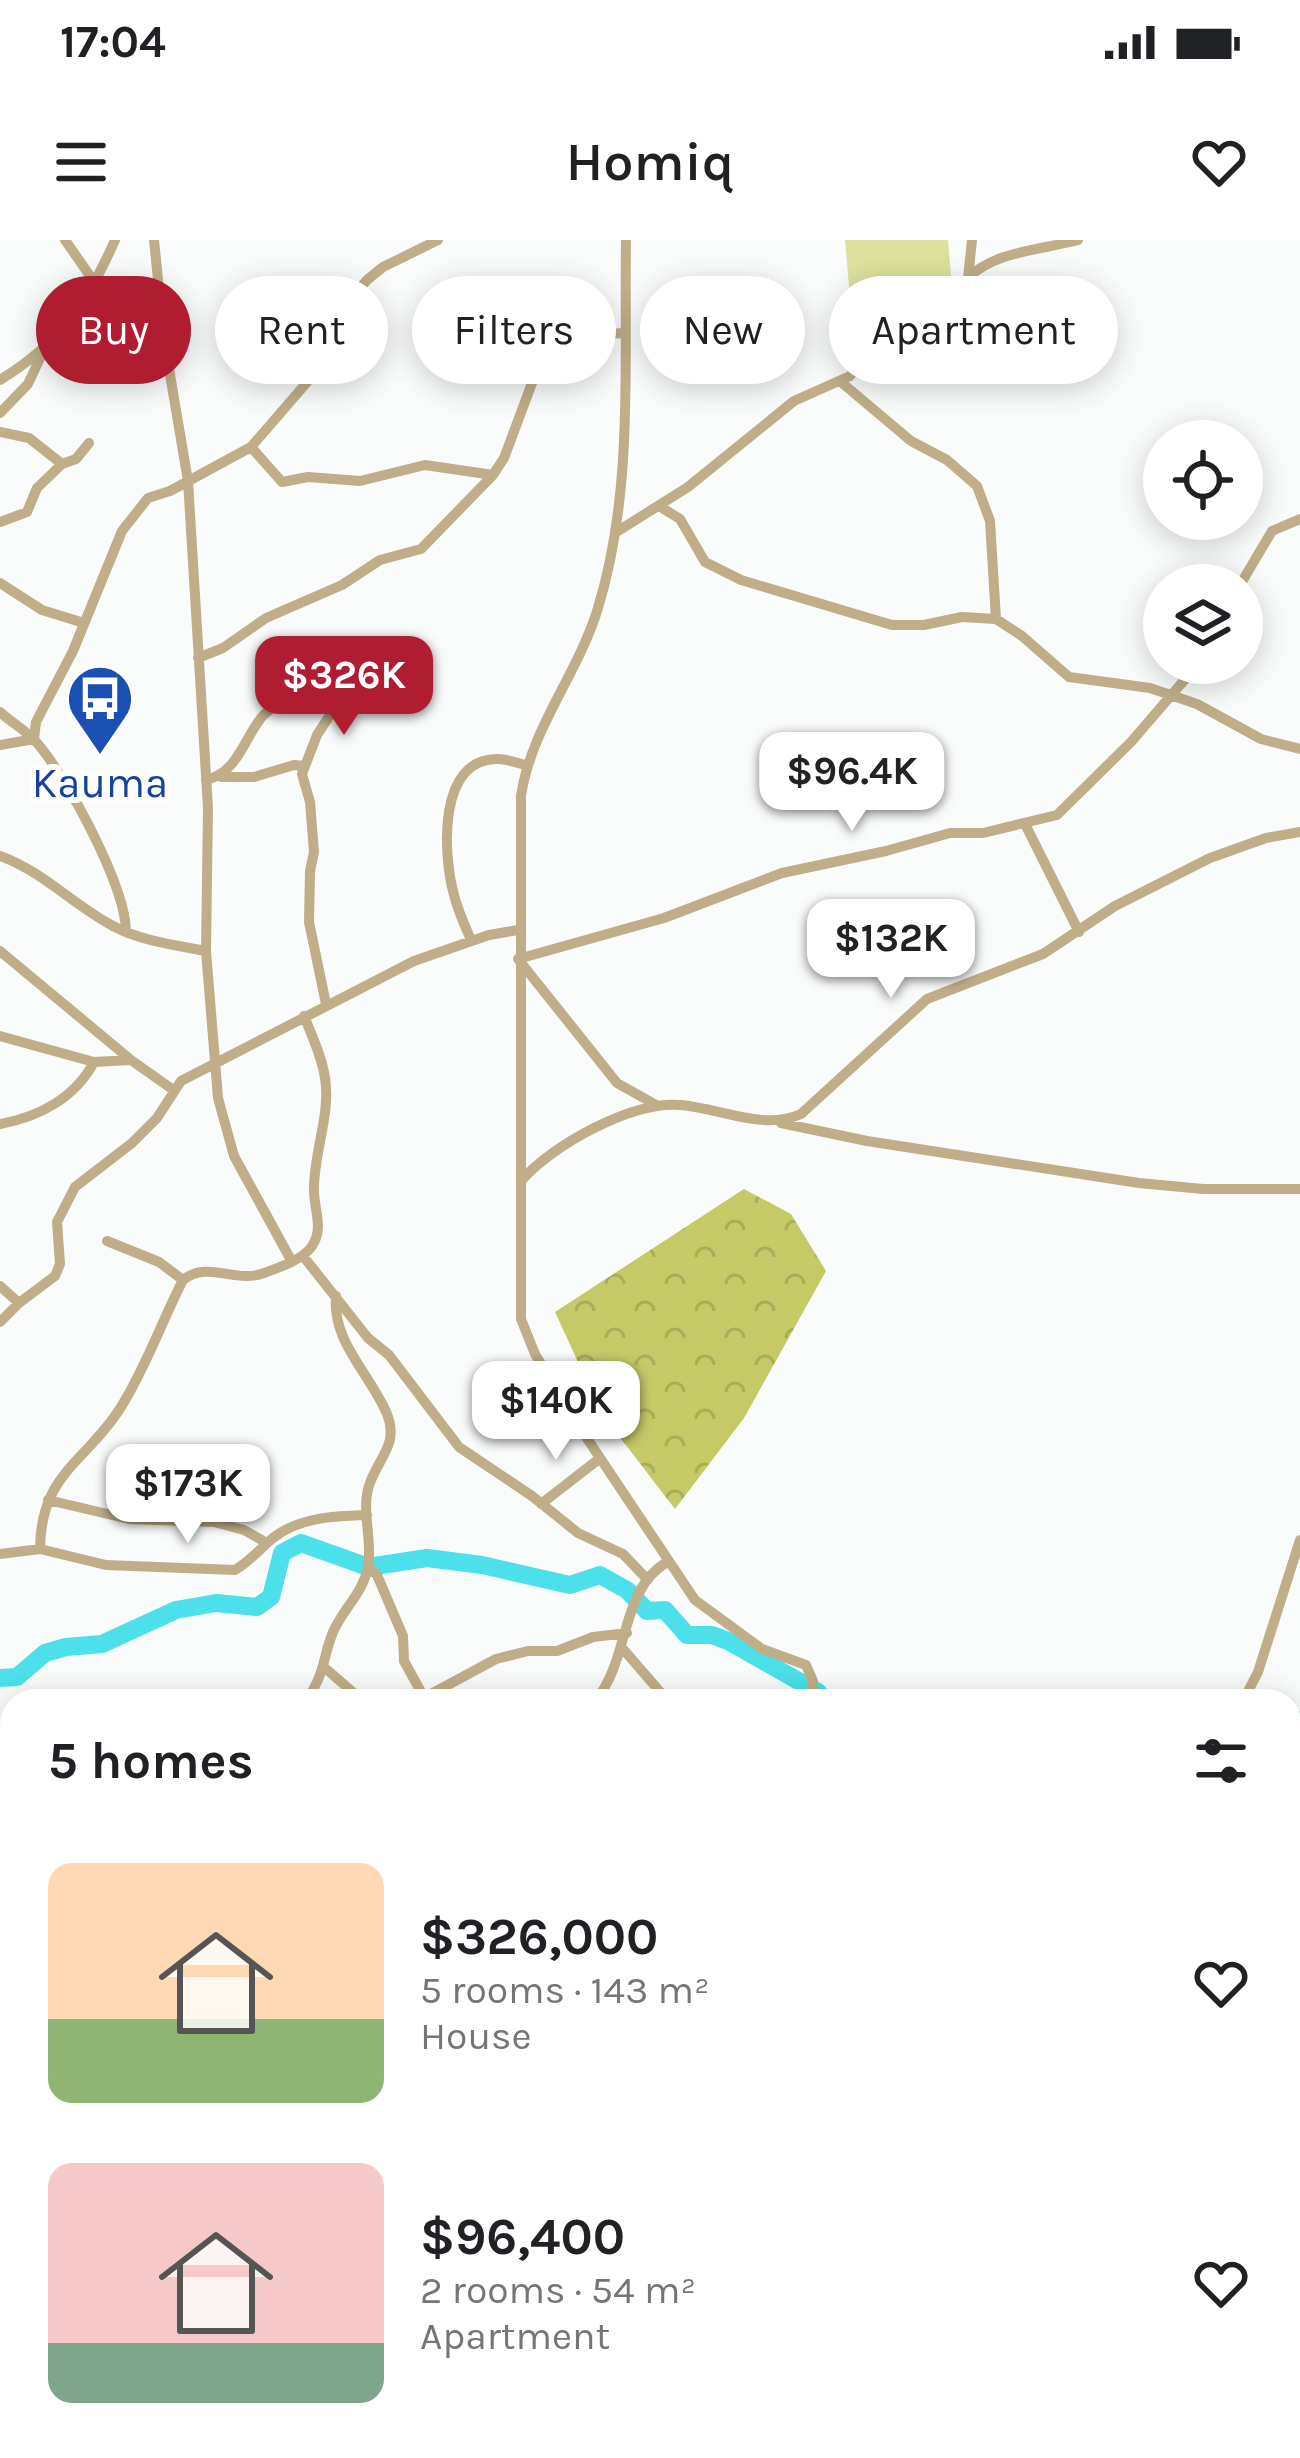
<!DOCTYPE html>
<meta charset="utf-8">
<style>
:root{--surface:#fff;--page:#f6f6f6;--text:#202124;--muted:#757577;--accent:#b01d31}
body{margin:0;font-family:Karla,sans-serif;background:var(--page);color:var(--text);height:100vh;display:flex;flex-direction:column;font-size:45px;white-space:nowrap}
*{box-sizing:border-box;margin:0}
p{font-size:39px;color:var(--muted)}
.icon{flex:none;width:66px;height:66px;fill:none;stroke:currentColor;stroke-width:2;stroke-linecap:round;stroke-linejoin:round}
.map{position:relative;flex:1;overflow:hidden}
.drawer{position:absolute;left:0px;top:1449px;width:1302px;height:771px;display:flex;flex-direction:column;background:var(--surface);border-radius:36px 36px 0 0;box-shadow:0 6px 30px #0003}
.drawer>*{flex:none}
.top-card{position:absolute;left:36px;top:36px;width:1230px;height:108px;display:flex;gap:24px}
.controls{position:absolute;left:1143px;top:180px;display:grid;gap:24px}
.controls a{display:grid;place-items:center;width:120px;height:120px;border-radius:50%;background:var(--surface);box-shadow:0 6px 30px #0003;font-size:60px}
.price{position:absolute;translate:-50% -102px;padding:0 27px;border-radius:24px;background:#fff;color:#222;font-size:39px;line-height:78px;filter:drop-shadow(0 3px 6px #0008)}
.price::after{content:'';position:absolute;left:50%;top:72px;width:36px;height:27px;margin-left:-18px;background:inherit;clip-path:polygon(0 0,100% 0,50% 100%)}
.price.selected{background:var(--accent);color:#fff}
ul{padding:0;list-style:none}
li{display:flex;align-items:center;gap:36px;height:300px;padding:0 48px}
li span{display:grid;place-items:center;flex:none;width:336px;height:240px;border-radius:24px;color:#555}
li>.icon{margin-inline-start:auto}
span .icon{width:144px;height:144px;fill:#fffc;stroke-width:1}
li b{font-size:51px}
h2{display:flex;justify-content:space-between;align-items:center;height:144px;padding:0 48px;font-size:51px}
.chip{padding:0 42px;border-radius:54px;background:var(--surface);box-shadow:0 6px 30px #0003;font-size:42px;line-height:108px}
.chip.selected{background:var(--accent);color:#fff}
.status{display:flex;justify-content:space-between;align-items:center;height:84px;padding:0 60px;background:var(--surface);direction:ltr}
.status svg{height:33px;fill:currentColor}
header{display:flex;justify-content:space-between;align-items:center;height:156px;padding:0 48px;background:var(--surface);font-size:54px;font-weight:600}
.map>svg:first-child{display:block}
.green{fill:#dce19c}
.forest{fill:url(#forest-crowns)}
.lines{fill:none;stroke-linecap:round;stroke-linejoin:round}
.stream{stroke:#3da5ac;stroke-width:3}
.river{stroke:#4ce0ea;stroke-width:18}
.minor{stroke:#bfae88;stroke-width:10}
.labels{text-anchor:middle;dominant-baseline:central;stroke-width:12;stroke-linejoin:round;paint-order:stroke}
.transit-label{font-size:42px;fill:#164399;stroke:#fff}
</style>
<div class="status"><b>17:04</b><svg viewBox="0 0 49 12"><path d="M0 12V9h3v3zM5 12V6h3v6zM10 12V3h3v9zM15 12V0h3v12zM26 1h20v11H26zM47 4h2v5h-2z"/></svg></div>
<header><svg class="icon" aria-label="menu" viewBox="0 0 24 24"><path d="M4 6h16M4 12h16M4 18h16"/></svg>Homiq<svg class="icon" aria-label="heart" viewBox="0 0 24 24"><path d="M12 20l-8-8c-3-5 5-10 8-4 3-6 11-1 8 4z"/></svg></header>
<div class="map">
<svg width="1300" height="2218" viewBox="0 0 1300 2218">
<defs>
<pattern id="forest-crowns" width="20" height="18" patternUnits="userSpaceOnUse" patternTransform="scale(3)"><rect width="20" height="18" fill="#c5ca67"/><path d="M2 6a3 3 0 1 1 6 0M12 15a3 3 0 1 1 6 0" fill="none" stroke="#a9ad59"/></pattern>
</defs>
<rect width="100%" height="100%" fill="#fafbfb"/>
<path class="green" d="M 845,0 L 948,0 L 952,48 L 850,58 Z"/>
<path class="forest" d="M 744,949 L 791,974 L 826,1031 L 744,1178 L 675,1269 L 602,1174 L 555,1072 Z"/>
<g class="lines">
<path class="stream" d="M 1290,1473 L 1300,1473
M 943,2208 L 947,2218
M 1193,2208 L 1210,2218"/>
<path class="river" d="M 0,1438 L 17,1437 L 45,1413 L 66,1407 L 102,1404 L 176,1370 L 216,1363 L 257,1367 L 271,1357 L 282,1313 L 301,1303 L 368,1327 L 427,1318 L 482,1325 L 570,1345 L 600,1335 L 627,1350 L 647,1371 L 665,1370 L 687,1395 L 712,1395 L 728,1401 L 818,1452 L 824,1461
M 0,1971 L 12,1973
M 0,2072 L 12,2089
M 67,2208 L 76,2218"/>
<path class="minor" d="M 65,0 L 95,43
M 154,0 L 164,99 L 188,241 L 208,568 L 206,711 L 218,858 L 234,916 L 291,1020
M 626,0 C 624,122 634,250 598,368 C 578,434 531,488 521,556 L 521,1079 L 535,1114 L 574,1179 L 695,1360 L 762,1409 L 806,1425 L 813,1441 L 812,1461
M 968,38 C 995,11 1041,10 1078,0
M 57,98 L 97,115 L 126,118 L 136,106 L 134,85 L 137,79 L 161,72
M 0,140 C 60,103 87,64 115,0
M 841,142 L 911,201 L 947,220 L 977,246 L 990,281 L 996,379
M 0,173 L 28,144 L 42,114
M 0,192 L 29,198 L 62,224 L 37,248 L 27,272 L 0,282
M 251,207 L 282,242 L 308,237 L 360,241 L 425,225 L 493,235
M 62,224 L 76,219 L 89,203
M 659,266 L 680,279 L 705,322 L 741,340 L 892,385 L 924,385 L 962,377 L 996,379 L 1022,396 L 1069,437 L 1150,448 L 1197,464 L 1261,499 L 1300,509
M 618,291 L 688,247 L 794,161 L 850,136 L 889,84 L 899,77 L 945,70 L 956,62 L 968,38 L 972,0
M 0,343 L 42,370 L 84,383
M 1240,345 L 1272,291 L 1300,279
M 198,418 L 223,408 L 266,378 L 342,345 L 380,320 L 421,309 L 493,235 L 504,218 L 538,127 L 562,104 L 591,95 L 624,93
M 0,472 C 12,483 27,491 37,503 C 67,537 126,647 126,692
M 0,505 L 34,499 L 36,482 L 73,411 L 122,291 L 148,258 L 170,251 L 251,207 L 340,104 L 356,53 L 367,40 L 383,27 L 438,0
M 221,537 L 254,537 L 294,525 L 304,526
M 206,540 C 237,533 243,501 261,478 C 278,457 307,460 327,445 L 341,458 L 317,495 L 302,534 L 310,562 L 314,612 L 310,631 L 309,682 L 326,764
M 1025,584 L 1079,692
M 0,616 C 44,632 73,665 113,686 C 141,701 175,705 206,711
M 471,700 C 465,686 458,671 454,655 C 443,615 437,518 498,519 C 507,519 517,523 526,525
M 0,711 L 131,820
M 0,796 L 94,822 L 131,820 L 172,849
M 658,866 L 617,843 L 518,719 L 664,678 L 782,633 L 886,611 L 950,593 L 983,593 L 1057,575 L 1131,502 L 1199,423
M 781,883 L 867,901 L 1139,943 L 1203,949 L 1300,949
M 0,884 C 39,877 75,858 94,822
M 521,941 C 552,905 632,861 680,865 C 720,868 763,891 801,874 L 927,759 L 1043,714 L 1115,666 L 1210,618 L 1266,598 L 1300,592
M 107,1001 L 159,1022 L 183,1040 C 208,1020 236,1044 264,1033 C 278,1028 304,1019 312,1006 C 324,989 314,969 314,951 C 313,914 331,875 325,838 C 322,817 312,796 304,776
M 303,1016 L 368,1098 L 389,1115 L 459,1207 L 532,1256 L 578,1293 L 623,1314 L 645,1337
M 0,1046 L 19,1063 L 0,1082
M 19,1063 L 55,1036 L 60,1024 L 57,982 L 75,947 L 132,903 L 157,878 L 181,841 L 414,721 L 489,695 L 518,690
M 48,1260 L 129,1279 L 214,1282 L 244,1290 L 267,1303
M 541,1264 L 599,1219
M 40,1309 C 41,1232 86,1223 121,1167 C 146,1127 162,1081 183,1040
M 0,1314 L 40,1309 L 106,1325 L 235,1330 C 250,1321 260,1309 273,1298 C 299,1277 335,1276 367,1275
M 368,1327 L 377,1335 L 403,1396 L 404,1421 L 426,1461
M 623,1409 L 668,1461
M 325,1428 L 363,1461
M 306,1461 C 326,1432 322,1419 333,1392 C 343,1369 363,1353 368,1327 C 373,1300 360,1268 370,1243 C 379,1217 399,1204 387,1174 C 370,1133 332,1103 336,1056
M 418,1461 L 496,1419 L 528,1411 L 557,1411 L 593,1397 L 627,1393
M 595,1461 C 631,1419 619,1348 669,1321
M 1243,1461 L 1258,1432 L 1300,1300
M 1290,1503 L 1300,1502
M 0,1585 L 12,1598
M 1290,1666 L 1300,1662
M 0,1771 L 12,1762
M 1290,1806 L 1300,1804
M 0,1914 L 12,1917
M 1290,1976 L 1300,1976
M 0,1998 L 12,2001
M 1290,2110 L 1300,2124
M 403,2208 L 407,2218
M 485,2208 L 491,2218
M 917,2208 L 920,2218
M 972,2208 L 984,2218
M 354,2218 L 357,2208"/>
</g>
<defs>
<symbol id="bus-pin" viewBox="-11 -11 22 30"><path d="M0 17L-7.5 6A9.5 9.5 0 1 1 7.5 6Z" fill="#1a4fb4" stroke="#fff"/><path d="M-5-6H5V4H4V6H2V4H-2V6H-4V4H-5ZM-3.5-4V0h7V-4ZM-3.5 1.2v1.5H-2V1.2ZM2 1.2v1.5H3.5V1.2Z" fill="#fff"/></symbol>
</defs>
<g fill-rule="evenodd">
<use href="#bus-pin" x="62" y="420" width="76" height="104"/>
</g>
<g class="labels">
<g class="transit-label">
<text x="100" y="543">Kauma</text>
</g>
</g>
</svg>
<div class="controls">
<a><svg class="icon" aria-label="locate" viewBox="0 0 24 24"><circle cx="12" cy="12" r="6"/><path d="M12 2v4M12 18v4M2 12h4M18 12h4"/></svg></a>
<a><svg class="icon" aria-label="layers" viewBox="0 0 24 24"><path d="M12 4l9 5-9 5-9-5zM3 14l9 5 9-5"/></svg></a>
</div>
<b class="price selected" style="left:344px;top:498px">$326K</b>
<b class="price" style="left:852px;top:594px">$96.4K</b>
<b class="price" style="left:891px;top:761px">$132K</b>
<b class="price" style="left:556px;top:1223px">$140K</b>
<b class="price" style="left:188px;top:1306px">$173K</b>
<div class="top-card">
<a class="chip selected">Buy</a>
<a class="chip">Rent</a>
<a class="chip">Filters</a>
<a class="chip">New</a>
<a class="chip">Apartment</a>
</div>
<section class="drawer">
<h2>5 homes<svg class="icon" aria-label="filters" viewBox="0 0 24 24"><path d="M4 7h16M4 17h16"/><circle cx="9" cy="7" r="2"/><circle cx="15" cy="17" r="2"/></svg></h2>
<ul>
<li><span style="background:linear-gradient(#ffd9b3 65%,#8fb573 0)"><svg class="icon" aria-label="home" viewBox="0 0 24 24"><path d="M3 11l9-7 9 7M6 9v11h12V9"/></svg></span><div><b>$326,000</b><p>5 rooms · 143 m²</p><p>House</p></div><svg class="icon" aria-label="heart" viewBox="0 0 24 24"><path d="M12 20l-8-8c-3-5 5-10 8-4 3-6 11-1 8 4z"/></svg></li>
<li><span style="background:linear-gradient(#f6c9c9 75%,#7fa58c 0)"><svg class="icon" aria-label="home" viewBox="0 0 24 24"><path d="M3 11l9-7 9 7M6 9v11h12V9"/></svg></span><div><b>$96,400</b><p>2 rooms · 54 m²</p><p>Apartment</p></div><svg class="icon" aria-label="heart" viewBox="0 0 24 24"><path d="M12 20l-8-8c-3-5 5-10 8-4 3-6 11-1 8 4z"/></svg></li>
</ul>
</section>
</div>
